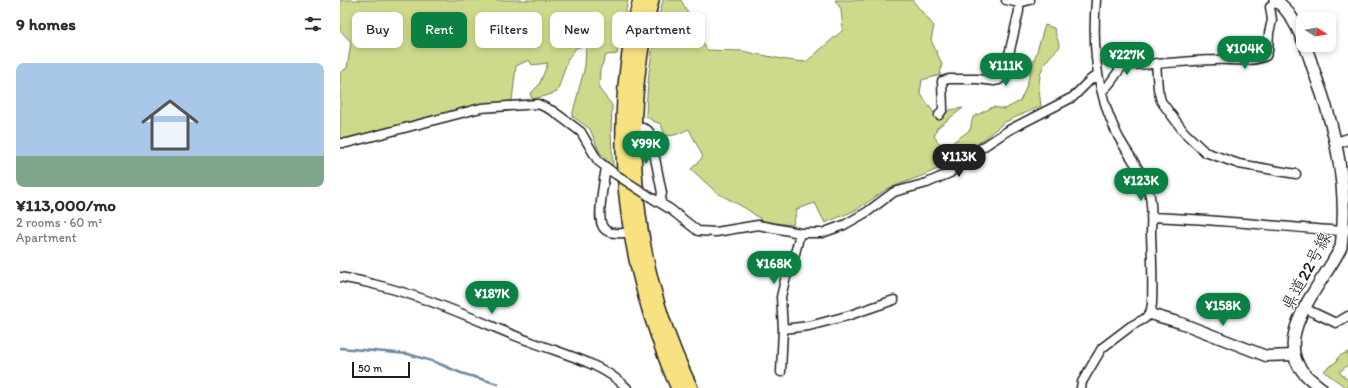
<!DOCTYPE html>
<meta charset="utf-8">
<style>
:root{--surface:#fff;--page:#f7f7f7;--text:#2b2b33;--muted:#7c7c81;--accent:#0b8043}
body{margin:0;font-family:Itim,"Klee One",sans-serif;background:var(--page);color:var(--text);height:100vh;display:flex;flex-direction:column;font-size:15px;white-space:nowrap}
*{box-sizing:border-box;margin:0}
p{font-size:13px;color:var(--muted)}
.icon{flex:none;width:22px;height:22px;fill:none;stroke:currentColor;stroke-width:2;stroke-linecap:round;stroke-linejoin:round}
.map{position:relative;flex:1;overflow:hidden}
.sheet{display:flex;flex-direction:column;background:var(--surface);width:340px}
.sheet>*{flex:none}
.hud{position:absolute;left:12px;top:12px;width:380px;height:36px;display:flex;gap:8px}
.needle{width:26px;rotate:101deg}
.controls{position:absolute;left:956px;top:12px;display:grid;gap:8px}
.controls a{display:grid;place-items:center;width:40px;height:40px;border-radius:8px;background:var(--surface);box-shadow:0 2px 6px #0003;font-size:20px}
.scale{position:absolute;left:12px;bottom:10px;width:58px;box-sizing:border-box;padding-left:4px;border:2px solid #1c1c1c;border-top:0;font-size:11px;line-height:14px;white-space:nowrap;color:#1c1c1c;-webkit-text-stroke:3px #fff;paint-order:stroke}
.price{position:absolute;translate:-50% -34px;padding:0 9px;border-radius:14px;background:var(--accent);color:#fff;font-size:13px;line-height:26px;filter:drop-shadow(0 1px 2px #0008)}
.price::after{content:'';position:absolute;left:50%;top:24px;width:12px;height:9px;margin-left:-6px;background:inherit;clip-path:polygon(0 0,100% 0,50% 100%)}
.price.selected{background:#222;color:#fff}
ul{padding:0;list-style:none}
li{display:grid;align-content:center;gap:8px;height:212px;padding:0 16px}
li span{display:grid;place-items:center;height:124px;border-radius:8px;color:#555}
li>.icon{margin-inline-start:auto}
span .icon{width:72px;height:72px;fill:#fffc;stroke-width:1}
li b{font-size:17px}
h2{display:flex;justify-content:space-between;align-items:center;height:48px;padding:0 16px;font-size:17px}
.chip{padding:0 14px;border-radius:8px;background:var(--surface);box-shadow:0 2px 6px #0003;font-size:14px;line-height:36px}
.chip.selected{background:var(--accent);color:#fff}
main{display:flex;flex:1;min-height:0}
.map>svg:first-child{display:block}
.green{fill:#ced98c;stroke:#757a54}
.lines{fill:none;stroke-linecap:round;stroke-linejoin:round}
.stream{stroke:#6a88a2;stroke-width:2.5}
.minor-casing{stroke:#1c1c1c;stroke-width:11}
.tertiary-casing{stroke:#1c1c1c;stroke-width:13}
.secondary-casing{stroke:#1c1c1c;stroke-width:14}
.primary-casing{stroke:#1c1c1c;stroke-width:16}
.minor{stroke:#fff;stroke-width:8}
.tertiary{stroke:#fff;stroke-width:10}
.secondary{stroke:#fff;stroke-width:11}
.primary{stroke:#f8e181;stroke-width:13}
.minor-bridge-casing{stroke:#1c1c1c;stroke-width:11;stroke-linecap:butt}
.minor-bridge{stroke:#fff;stroke-width:8}
.labels{text-anchor:middle;dominant-baseline:central;stroke-width:3;stroke-linejoin:round;paint-order:stroke}
.street-label{font-size:17px;fill:#1c1c1c;stroke:#fff}
</style>
<main>
<section class="sheet">
<h2>9 homes<svg class="icon" aria-label="filters" viewBox="0 0 24 24"><path d="M4 7h16M4 17h16"/><circle cx="9" cy="7" r="2"/><circle cx="15" cy="17" r="2"/></svg></h2>
<ul>
<li><span style="background:linear-gradient(#a9c7e8 75%,#7fa58c 0)"><svg class="icon" aria-label="home" viewBox="0 0 24 24"><path d="M3 11l9-7 9 7M6 9v11h12V9"/></svg></span><div><b>¥113,000/mo</b><p>2 rooms · 60 m²</p><p>Apartment</p></div></li>
</ul>
</section>
<div class="map">
<svg width="1008" height="388" viewBox="0 0 1008 388">
<rect width="100%" height="100%" fill="#fff"/>
<filter id="ink" filterUnits="userSpaceOnUse"><feTurbulence type="fractalNoise" baseFrequency=".025" numOctaves="2"/><feDisplacementMap in="SourceGraphic" scale="8" xChannelSelector="R" yChannelSelector="G"/><feConvolveMatrix kernelMatrix="1 2 1 2 8 2 1 2 1" color-interpolation-filters="sRGB"/></filter>
<g filter="url(#ink)">
<path class="green" d="M 0,0 L 288,0 L 277,54 L 266,55 L 260,70 L 259,89 L 272,105 L 271,133 L 273,168 L 259,151 L 250,129 L 232,116 L 245,66 L 246,45 L 236,48 L 228,59 L 217,92 L 206,96 L 192,99 L 190,94 L 199,85 L 208,63 L 192,65 L 189,60 L 176,66 L 172,101 L 136,105 L 0,140 L 0,73 L 7,68 L 11,42 L 0,30 Z
M 323,0 L 341,0 L 367,50 L 402,51 L 447,60 L 466,62 L 503,30 L 501,9 L 495,0 L 572,0 L 594,26 L 591,40 L 602,64 L 600,75 L 582,80 L 580,93 L 594,113 L 600,118 L 610,110 L 623,108 L 597,128 L 594,136 L 599,143 L 609,145 L 630,130 L 633,117 L 653,107 L 665,109 L 680,101 L 685,90 L 705,25 L 714,28 L 720,47 C 698,66 697,78 701,106 L 665,122 L 616,161 L 584,175 L 547,189 L 516,210 L 485,223 L 475,203 L 457,209 L 453,225 L 425,222 L 405,208 L 377,193 L 351,169 L 363,157 L 349,129 L 335,135 L 325,136 L 321,124 L 313,121 L 306,116 C 307,76 313,38 323,0 Z
M 1008,352 L 1008,365 L 999,372 L 1008,380 L 1008,388 L 1007,388 L 983,371 L 997,361 L 999,356 Z"/>
<g class="lines">
<path class="stream" d="M 0,348 L 68,354 L 95,362 L 121,373 L 158,384"/>
<defs>
<path id="minor" d="M 666,0 L 679,3 L 690,0
M 816,63 L 818,89 L 821,101 L 844,132 L 865,152 L 899,164 L 956,174
M 762,91 C 773,83 775,73 784,65 C 814,65 844,61 874,60 C 891,59 911,63 926,56 L 928,51 L 929,33 L 932,20 L 930,7 L 936,1
M 599,115 L 603,109 L 602,81 L 609,79 L 637,79 L 654,81 L 659,80 L 664,76 L 679,11 L 679,0
M 294,127 C 300,128 307,127 310,133 L 322,193 L 320,203
M 0,143 L 7,143 L 141,108 L 198,104 L 213,111 L 241,132 L 258,161 L 275,174
M 266,168 C 264,179 262,191 261,202 C 258,228 262,237 291,232
M 312,198 L 330,209 L 358,231 L 376,232 L 418,225 L 460,233 L 482,233 L 504,225 L 527,212 L 554,192 L 587,183 L 610,173 L 623,160 L 669,130 L 733,97 L 750,80 L 758,74
M 811,217 C 876,219 940,227 1005,231
M 0,277 C 11,279 22,281 33,284 C 66,292 99,304 130,317 C 150,325 169,334 189,341 C 222,354 261,362 287,388
M 964,308 L 996,323 L 1008,316
M 443,329 L 469,326 L 507,316 L 554,300
M 441,372 L 443,329 L 441,297 L 445,280 L 455,254 L 460,233
M 741,388 L 742,382 L 762,348 L 791,326 L 804,319 L 810,314 L 812,304 C 813,281 812,257 811,234 C 811,220 813,205 809,192 C 803,172 788,155 778,136 C 757,95 752,46 756,0"/>
<path id="tertiary" d="M 997,143 L 1008,139
M 810,314 L 841,323 L 926,356 L 954,355"/>
<path id="secondary" d="M 935,0 C 949,9 957,26 963,41
M 965,45 C 971,61 976,78 982,94 C 998,142 1008,197 1001,247 C 986,280 931,335 963,372 C 968,378 975,383 981,388"/>
<path id="primary" d="M 300,0 C 271,110 280,231 318,337 C 324,354 330,372 338,388
M 312,0 C 279,129 292,268 351,388"/>
</defs>
<use href="#minor" class="minor-casing"/>
<use href="#tertiary" class="tertiary-casing"/>
<use href="#secondary" class="secondary-casing"/>
<use href="#primary" class="primary-casing"/>
<use href="#minor" class="minor"/>
<use href="#tertiary" class="tertiary"/>
<use href="#secondary" class="secondary"/>
<use href="#primary" class="primary"/>
<defs>
<path id="minor-bridge" d="M 275,174 L 312,198"/>
</defs>
<use href="#minor-bridge" class="minor-bridge-casing"/>
<use href="#minor-bridge" class="minor-bridge"/>
</g>
</g>
<g class="labels">
<g class="street-label">
<text transform="translate(966 271) rotate(-62)">県道22号線</text>
</g>
</g>
</svg>
<div class="controls">
<a><svg class="needle" viewBox="-14 -14 28 28"><path d="M0-13l5 13h-10z" fill="#e53935"/><path d="M0 13l5-13h-10z" fill="#7c7c81"/></svg></a>
</div>
<div class="scale">50 m</div>
<b class="price" style="left:905px;top:70px">¥104K</b>
<b class="price" style="left:787px;top:76px">¥227K</b>
<b class="price" style="left:666px;top:87px">¥111K</b>
<b class="price" style="left:306px;top:165px">¥99K</b>
<b class="price selected" style="left:619px;top:178px">¥113K</b>
<b class="price" style="left:801px;top:202px">¥123K</b>
<b class="price" style="left:434px;top:285px">¥168K</b>
<b class="price" style="left:152px;top:315px">¥187K</b>
<b class="price" style="left:883px;top:327px">¥158K</b>
<div class="hud">
<a class="chip">Buy</a>
<a class="chip selected">Rent</a>
<a class="chip">Filters</a>
<a class="chip">New</a>
<a class="chip">Apartment</a>
</div>
</div>
</main>
